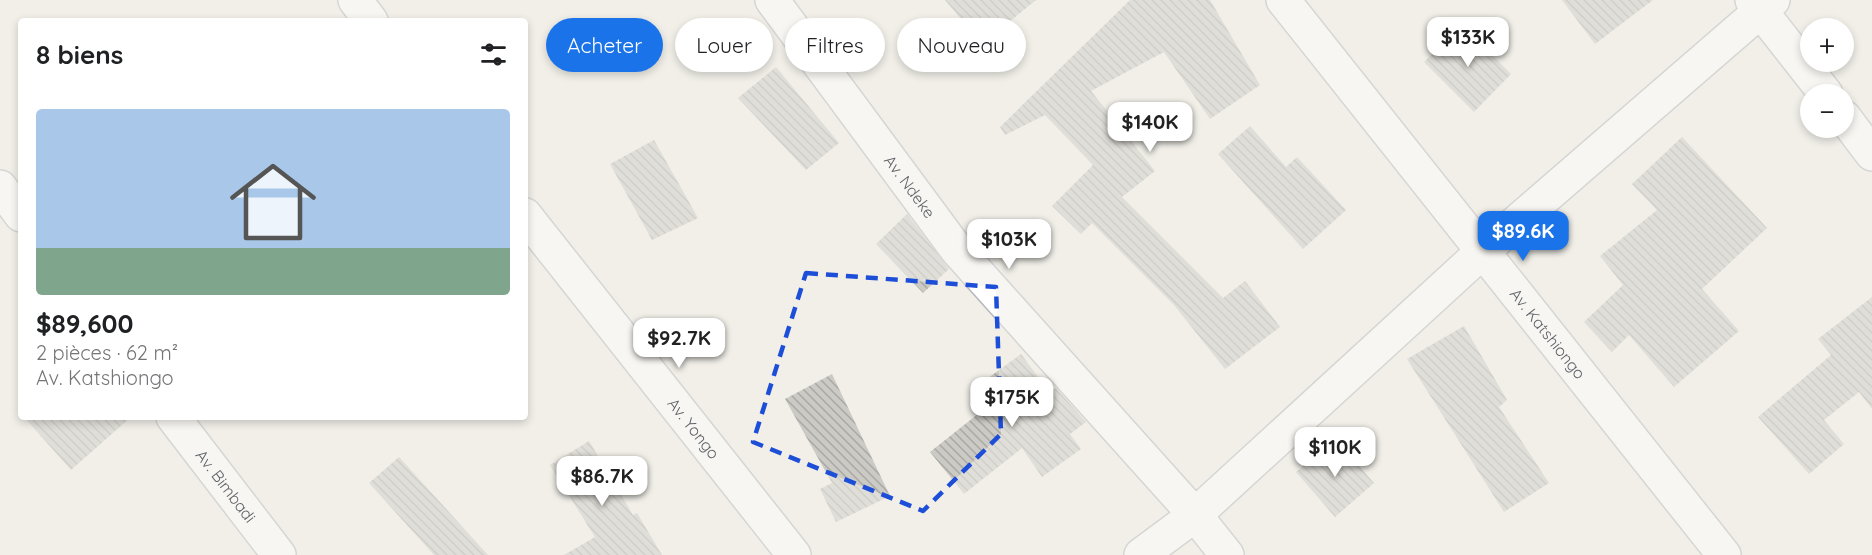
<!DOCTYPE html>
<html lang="fr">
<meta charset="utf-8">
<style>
:root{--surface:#fff;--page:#f2f2f2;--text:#202124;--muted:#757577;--line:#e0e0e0;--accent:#1a73e8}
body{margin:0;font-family:Quicksand,sans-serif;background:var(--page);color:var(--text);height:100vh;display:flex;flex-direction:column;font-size:22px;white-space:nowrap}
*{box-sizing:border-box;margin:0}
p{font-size:20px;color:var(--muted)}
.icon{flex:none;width:33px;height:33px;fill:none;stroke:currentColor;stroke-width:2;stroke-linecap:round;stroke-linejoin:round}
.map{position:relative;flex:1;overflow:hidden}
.sheet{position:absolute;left:18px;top:18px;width:510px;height:402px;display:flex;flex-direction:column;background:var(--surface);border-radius:6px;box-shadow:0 3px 9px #0003}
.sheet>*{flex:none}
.banner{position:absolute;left:546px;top:18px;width:570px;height:54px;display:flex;gap:12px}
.tools{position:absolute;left:1800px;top:18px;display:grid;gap:12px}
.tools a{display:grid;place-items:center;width:54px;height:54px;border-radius:50%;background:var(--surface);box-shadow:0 3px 9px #0003;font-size:30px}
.price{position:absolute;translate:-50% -51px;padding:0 14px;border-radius:12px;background:#fff;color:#222;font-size:20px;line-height:39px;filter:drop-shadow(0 2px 3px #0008)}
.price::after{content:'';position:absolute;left:50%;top:36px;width:18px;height:14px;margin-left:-9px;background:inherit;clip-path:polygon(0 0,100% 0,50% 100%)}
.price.active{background:var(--accent);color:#fff}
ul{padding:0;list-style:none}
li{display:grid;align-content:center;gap:12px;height:318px;padding:0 18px}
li+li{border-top:2px solid var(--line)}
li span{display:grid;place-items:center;height:186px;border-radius:6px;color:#555}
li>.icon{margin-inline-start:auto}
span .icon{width:108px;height:108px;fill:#fffc;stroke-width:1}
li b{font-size:26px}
h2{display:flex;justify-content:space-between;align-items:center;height:72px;padding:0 18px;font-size:26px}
.tag{padding:0 21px;border-radius:27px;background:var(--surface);box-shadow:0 3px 9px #0003;font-size:21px;line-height:54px}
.tag.active{background:var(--accent);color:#fff}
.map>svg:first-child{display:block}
.building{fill:url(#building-back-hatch)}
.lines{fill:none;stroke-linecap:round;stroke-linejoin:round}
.minor-casing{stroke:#b5b8bc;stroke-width:36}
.minor{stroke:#fff;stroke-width:33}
.marked{fill:none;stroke:#1d4ed8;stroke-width:4.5;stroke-dasharray:12 8;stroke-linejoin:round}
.labels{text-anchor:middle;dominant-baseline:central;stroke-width:6;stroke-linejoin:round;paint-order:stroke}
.street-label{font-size:16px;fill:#5f6368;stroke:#fff}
</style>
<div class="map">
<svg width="1872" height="555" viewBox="0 0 1872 555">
<defs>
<pattern id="building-back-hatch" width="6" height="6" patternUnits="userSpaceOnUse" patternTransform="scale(1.5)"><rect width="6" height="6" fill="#cccac5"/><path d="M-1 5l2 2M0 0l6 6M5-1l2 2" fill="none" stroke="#a9a8a4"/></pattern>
</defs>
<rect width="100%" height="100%" fill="#f1efe8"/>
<path class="building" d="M 945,0 L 1036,0 L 982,44 Z
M 1130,0 L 1210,0 L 1260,85 L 1210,119 L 1164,52 L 1091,91 L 1155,171 L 1122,197 L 1223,298 L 1245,281 L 1280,327 L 1225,369 L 1174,305 L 1092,223 L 1081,234 L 1052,206 L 1093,165 L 1045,115 L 1005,135 L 1000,127 Z
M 1562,0 L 1653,0 L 1595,44 Z
M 1462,25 L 1511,74 L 1474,112 L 1424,62 Z
M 776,67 L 839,143 L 806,170 L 738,98 Z
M 1250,126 L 1286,167 L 1297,157 L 1346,210 L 1303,249 L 1218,154 Z
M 1682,137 L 1767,228 L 1702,289 L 1739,331 L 1674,387 L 1629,335 L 1612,352 L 1584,322 L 1623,285 L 1600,256 L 1657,210 L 1632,184 Z
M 654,140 L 698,218 L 652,240 L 610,164 Z
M 907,214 L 949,269 L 923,293 L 876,244 Z
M 1872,297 L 1872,409 L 1859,392 L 1824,420 L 1844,444 L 1809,474 L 1758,417 L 1831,355 L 1818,339 Z
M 1464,326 L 1507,400 L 1499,407 L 1549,483 L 1504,512 L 1407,359 Z
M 1021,354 L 1049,392 L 1056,388 L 1086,422 L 1070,434 L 1081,449 L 1042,477 L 1022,448 L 964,494 L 930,452 L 993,402 L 980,384 Z
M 832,374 L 890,496 L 836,522 L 820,489 L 832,483 L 785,399 Z
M 24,417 L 131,417 L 71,470 Z
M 1335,438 L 1374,483 L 1335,517 L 1296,472 Z
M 589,441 L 633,515 L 637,513 L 662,555 L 564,555 L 595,537 L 550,465 Z
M 399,457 L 488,555 L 434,555 L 369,483 Z"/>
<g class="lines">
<defs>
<g id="minor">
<path d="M 355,0 L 371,21"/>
<path id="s1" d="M 772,0 L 957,250 L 1195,515 L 1227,555"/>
<path id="s2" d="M 1283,0 L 1724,555"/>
<path d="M 1752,0 L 1826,94"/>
<path d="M 1844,117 L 1872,154"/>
<path d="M 0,187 L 21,215"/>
<path id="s3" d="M 525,215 L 794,555"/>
<path id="s4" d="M 173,417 L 279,555"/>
<path d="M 1141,555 L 1195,515 L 1482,252 L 1773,0"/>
</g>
</defs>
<use href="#minor" class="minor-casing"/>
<use href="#minor" class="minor"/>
</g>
<path d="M0 0H1872V555H0ZM 806,273 L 996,287 L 1001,434 L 923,511 L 753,442 Z" fill="#f1efe8" fill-opacity=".55" fill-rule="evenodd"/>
<path class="marked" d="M 806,273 L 996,287 L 1001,434 L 923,511 L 753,442 Z"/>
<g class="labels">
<g class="street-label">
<text stroke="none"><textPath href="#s1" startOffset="232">Av. Ndeke</textPath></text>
<text stroke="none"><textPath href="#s2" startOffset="426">Av. Katshiongo</textPath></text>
<text stroke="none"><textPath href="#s3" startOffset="272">Av. Yongo</textPath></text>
<text stroke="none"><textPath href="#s4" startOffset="87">Av. Bimbadi</textPath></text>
</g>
</g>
</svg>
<div class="tools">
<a>+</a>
<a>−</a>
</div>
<b class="price" style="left:1468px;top:68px">$133K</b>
<b class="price" style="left:1150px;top:153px">$140K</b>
<b class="price active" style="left:1523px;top:262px">$89.6K</b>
<b class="price" style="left:1009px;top:270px">$103K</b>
<b class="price" style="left:679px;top:369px">$92.7K</b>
<b class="price" style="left:1012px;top:428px">$175K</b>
<b class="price" style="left:1335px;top:478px">$110K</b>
<b class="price" style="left:602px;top:507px">$86.7K</b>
<div class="banner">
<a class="tag active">Acheter</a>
<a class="tag">Louer</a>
<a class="tag">Filtres</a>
<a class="tag">Nouveau</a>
</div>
<section class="sheet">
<h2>8 biens<svg class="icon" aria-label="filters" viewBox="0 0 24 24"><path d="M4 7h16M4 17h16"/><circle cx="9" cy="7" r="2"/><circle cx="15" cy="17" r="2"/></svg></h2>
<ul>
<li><span style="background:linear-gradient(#a9c7e8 75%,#7fa58c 0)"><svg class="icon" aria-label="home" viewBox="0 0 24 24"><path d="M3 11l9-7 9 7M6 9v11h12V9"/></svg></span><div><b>$89,600</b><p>2 pièces · 62 m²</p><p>Av. Katshiongo</p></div></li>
</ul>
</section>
</div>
